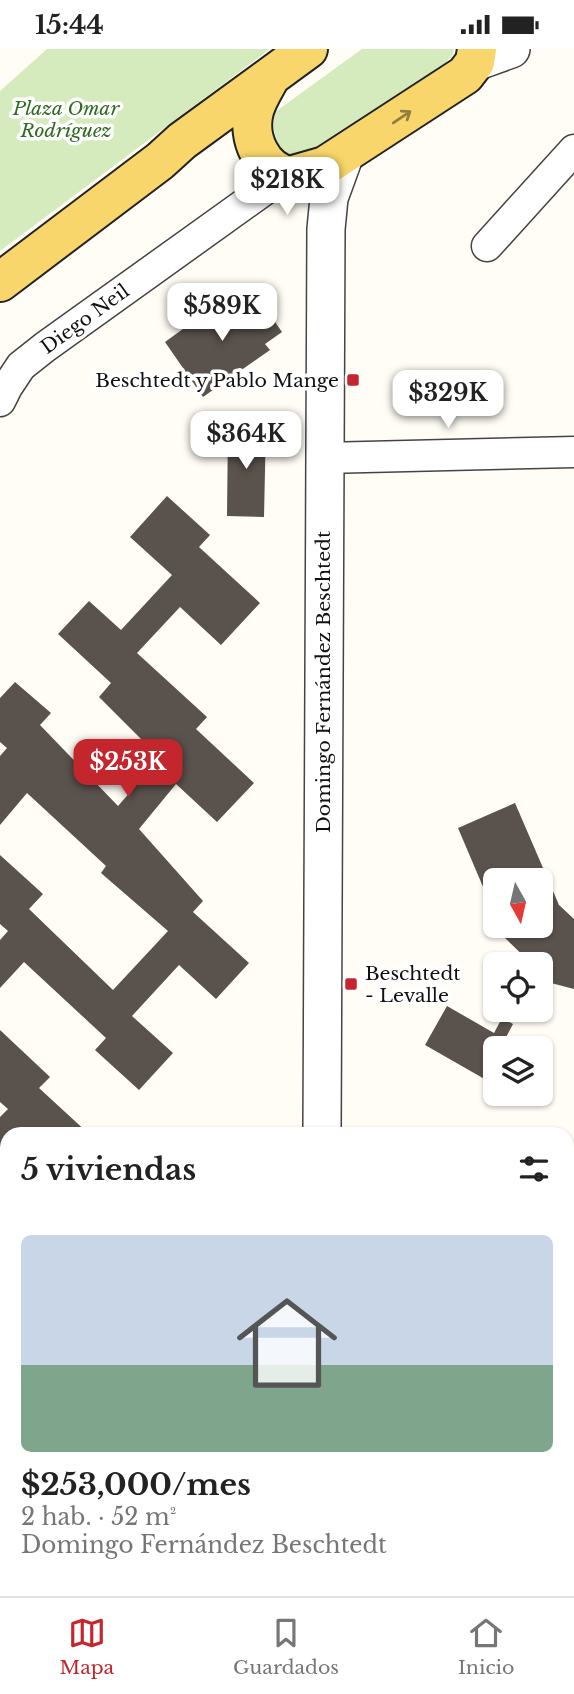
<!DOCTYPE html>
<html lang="es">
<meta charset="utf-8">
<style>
:root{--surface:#fff;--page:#f6f6f6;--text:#222;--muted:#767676;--line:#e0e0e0;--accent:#c4262e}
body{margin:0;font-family:"Libre Baskerville",serif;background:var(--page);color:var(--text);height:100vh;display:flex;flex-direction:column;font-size:26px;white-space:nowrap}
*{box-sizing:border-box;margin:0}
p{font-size:23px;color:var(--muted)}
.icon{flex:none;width:38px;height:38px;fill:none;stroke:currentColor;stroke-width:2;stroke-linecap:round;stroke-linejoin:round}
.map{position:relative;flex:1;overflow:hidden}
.panel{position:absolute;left:0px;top:1078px;width:574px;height:469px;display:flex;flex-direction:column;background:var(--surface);border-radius:21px 21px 0 0;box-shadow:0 2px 5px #0004}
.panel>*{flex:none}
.needle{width:46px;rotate:172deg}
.buttons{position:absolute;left:483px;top:819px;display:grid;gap:14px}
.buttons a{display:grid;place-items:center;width:70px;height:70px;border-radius:10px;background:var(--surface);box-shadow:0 2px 5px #0004;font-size:35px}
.price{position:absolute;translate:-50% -60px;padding:0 16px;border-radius:14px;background:#fff;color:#222;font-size:23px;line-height:46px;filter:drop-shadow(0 2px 4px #0008)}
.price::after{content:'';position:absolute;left:50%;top:42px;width:21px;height:16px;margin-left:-10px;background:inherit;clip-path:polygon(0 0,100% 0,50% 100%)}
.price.active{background:var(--accent);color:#fff}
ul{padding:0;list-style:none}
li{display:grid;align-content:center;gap:14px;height:371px;padding:0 21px}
li span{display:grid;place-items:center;height:217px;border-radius:10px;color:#555}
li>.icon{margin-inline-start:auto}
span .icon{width:126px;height:126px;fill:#fffc;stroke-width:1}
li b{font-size:30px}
h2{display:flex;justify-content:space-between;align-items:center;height:84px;padding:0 21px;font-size:30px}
.status{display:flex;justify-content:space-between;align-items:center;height:49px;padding:0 35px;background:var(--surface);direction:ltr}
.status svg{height:19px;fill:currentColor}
.tab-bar{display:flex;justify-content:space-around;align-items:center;height:98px;border-top:2px solid var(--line);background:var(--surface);font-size:19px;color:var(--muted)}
.tab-bar a{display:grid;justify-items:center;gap:4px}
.tab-bar .active{color:var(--accent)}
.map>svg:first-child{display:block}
.green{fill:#d5ebbd}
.building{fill:#5a524d}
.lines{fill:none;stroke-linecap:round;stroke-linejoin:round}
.minor-casing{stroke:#444;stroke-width:33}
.tertiary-casing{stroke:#444;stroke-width:40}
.primary-casing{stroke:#222;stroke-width:42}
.minor{stroke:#fff;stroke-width:30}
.tertiary{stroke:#fff;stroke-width:37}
.primary{stroke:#f9d66b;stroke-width:38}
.oneway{stroke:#917d42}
.poi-dot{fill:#c4262e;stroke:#fff;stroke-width:2.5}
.labels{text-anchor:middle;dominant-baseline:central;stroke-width:7;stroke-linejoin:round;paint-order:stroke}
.park-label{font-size:19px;font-style:italic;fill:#2f6b1f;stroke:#fff}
.street-label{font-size:19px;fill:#111;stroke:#fff}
.poi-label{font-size:19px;fill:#111;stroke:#fff;text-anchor:end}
</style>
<div class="status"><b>15:44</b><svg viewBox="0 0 49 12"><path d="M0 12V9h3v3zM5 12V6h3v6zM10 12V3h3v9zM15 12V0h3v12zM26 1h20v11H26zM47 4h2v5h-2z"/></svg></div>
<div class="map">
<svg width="574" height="1547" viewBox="0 0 574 1547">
<rect width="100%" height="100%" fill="#fffdf5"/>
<path class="green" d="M 47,0 L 270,0 L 0,202 L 0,42 Z
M 362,0 L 454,0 L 452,7 L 445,14 L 318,103 C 313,105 306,107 300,107 C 278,109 270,80 275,63 Z"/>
<path class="building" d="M 236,245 L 251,267 L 264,257 L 282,283 L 265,295 L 270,301 L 203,348 L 165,293 L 187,277 L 181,269 L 196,258 L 203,268 Z
M 228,376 L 266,376 L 264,468 L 227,467 Z
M 167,447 L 210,486 L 199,498 L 260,554 L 221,596 L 180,558 L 137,604 L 207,668 L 196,680 L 254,734 L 217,773 L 176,735 L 139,780 L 203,852 L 193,863 L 249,914 L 216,950 L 179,916 L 132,967 L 173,1004 L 139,1041 L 95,1001 L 106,989 L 24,913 L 0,939 L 0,891 L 8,882 L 0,875 L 0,806 L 43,845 L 29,860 L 113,941 L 168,882 L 101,824 L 106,817 L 27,744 L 0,776 L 0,707 L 7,699 L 0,693 L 0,649 L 15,633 L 51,664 L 40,676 L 118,757 L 160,709 L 99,648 L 111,634 L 58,585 L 89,552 L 121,581 L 172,526 L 130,488 Z
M 515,754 L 559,856 L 574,870 L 574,940 L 551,934 L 541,924 L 541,915 L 532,915 L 505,889 L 500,877 L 541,877 L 541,831 L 495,831 L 495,866 L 458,779 Z
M 447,957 L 494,984 L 502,969 L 513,975 L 504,992 L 517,999 L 495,999 L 495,1036 L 425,996 Z
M 0,981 L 50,1028 L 39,1039 L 89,1085 L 7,1085 L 7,1112 L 0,1120 L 0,1068 L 8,1060 L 0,1053 Z
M 541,1013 L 548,1017 L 541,1031 Z
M 510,1045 L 533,1045 L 527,1054 Z
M 567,1115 L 574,1115 L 574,1160 L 567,1160 Z
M 0,1173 L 7,1179 L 7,1246 L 4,1249 L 0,1246 Z
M 567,1207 L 574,1207 L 574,1256 L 567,1256 Z
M 7,1251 L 7,1295 L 0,1303 L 0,1259 Z
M 567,1310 L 574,1310 L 574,1371 L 567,1371 Z
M 7,1508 L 7,1540 L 55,1540 L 51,1547 L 0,1547 L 0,1520 Z
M 76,1540 L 272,1540 L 267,1547 L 72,1547 Z
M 438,1540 L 567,1540 L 568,1547 L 407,1547 L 407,1542 L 438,1542 Z"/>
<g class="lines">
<defs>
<path id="minor" d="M 487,197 L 574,101
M 0,352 L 7,338 L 21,317 L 45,298 L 285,126
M 324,409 L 574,403
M 567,1415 L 574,1415
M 0,1421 L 7,1421"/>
<path id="tertiary" d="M 475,13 L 511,0
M 322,1085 L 326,180 L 329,149 L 345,105
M 321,1547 L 321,1540"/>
<path id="primary" d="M 271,27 C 265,38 257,50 254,62 C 247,89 262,122 290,127 L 325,117 L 465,26 L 475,13 L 477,0
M 0,233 L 160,112 L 182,92 L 308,0"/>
</defs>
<use href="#minor" class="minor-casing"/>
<use href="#tertiary" class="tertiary-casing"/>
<use href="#primary" class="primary-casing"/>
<use href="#minor" class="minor"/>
<use href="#tertiary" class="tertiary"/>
<use href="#primary" class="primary"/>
</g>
<defs><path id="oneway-shaft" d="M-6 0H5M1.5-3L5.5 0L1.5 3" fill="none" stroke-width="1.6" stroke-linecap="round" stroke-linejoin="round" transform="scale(1.75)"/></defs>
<use class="oneway" href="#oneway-shaft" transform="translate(402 68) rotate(-34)"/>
<g class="poi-dot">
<rect x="346" y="324" width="14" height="14" rx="3.5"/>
<rect x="344" y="928" width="14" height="14" rx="3.5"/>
</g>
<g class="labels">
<g class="park-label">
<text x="66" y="59">Plaza Omar<tspan x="66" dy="22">Rodríguez</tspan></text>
</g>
<g class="street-label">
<text transform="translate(85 270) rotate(-36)">Diego Neil</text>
<text transform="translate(323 633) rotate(-90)">Domingo Fernández Beschtedt</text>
</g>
<g class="poi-label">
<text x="339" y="331">Beschtedt y Pablo Mange</text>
<text x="365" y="924" text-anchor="start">Beschtedt<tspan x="365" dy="22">- Levalle</tspan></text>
</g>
</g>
</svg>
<div class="buttons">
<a><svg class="needle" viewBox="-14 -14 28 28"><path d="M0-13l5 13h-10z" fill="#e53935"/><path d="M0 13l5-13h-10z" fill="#767676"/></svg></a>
<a><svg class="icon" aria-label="locate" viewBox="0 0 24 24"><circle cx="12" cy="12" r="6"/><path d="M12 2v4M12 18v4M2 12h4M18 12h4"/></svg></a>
<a><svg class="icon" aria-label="layers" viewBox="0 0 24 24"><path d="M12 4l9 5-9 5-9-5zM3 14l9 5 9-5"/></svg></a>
</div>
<b class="price" style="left:287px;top:168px">$218K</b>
<b class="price" style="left:222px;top:294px">$589K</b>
<b class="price" style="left:448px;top:381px">$329K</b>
<b class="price" style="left:246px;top:422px">$364K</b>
<b class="price active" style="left:128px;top:750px">$253K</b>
<section class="panel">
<h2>5 viviendas<svg class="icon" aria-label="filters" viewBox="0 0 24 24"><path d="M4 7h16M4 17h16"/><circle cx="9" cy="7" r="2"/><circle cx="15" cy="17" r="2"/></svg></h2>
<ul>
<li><span style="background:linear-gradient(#c9d6e8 60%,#7fa58c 0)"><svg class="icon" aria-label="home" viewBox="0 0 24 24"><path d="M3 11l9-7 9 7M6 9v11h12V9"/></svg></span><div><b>$253,000/mes</b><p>2 hab. · 52 m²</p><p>Domingo Fernández Beschtedt</p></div></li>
</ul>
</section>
</div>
<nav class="tab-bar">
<a class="active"><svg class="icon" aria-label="map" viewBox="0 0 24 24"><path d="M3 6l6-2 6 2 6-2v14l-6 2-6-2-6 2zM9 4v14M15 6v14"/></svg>Mapa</a>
<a><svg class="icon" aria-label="saved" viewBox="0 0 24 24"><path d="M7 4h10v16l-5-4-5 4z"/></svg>Guardados</a>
<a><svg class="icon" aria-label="home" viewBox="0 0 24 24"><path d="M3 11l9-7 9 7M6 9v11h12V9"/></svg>Inicio</a>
</nav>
